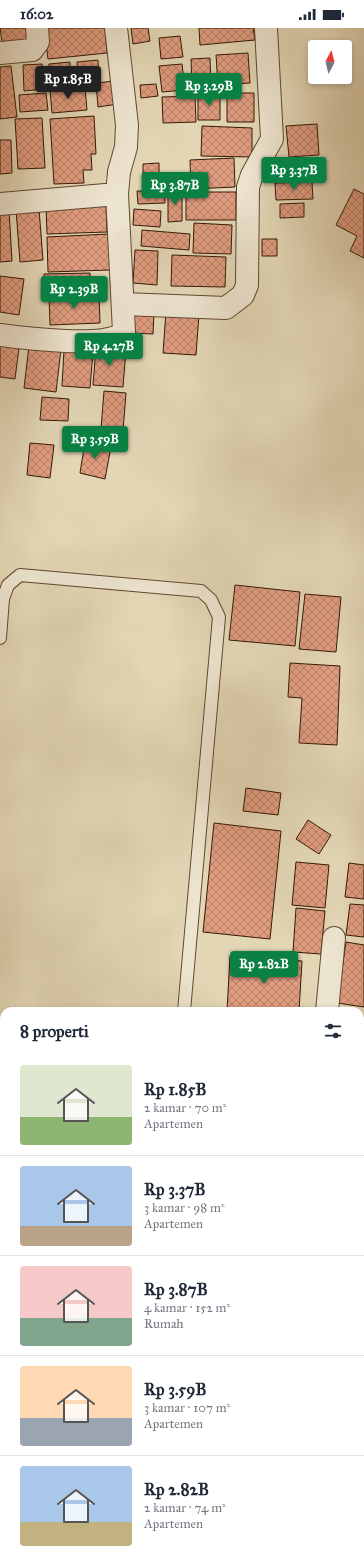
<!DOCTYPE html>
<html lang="id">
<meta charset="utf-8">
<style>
:root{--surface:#fff;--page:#f2f2f3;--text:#1f2937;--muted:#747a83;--line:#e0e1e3;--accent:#0b8043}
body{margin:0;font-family:"IM FELL Great Primer",serif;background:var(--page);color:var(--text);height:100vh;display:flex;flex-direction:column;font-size:15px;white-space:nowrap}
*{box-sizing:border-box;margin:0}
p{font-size:13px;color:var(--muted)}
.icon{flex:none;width:22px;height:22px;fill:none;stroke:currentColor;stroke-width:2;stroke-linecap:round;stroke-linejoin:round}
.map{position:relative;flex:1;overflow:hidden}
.panel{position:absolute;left:0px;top:979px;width:364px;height:556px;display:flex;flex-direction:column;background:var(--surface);border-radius:12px 12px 0 0;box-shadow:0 2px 6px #0003}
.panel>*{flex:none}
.needle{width:26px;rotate:7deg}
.controls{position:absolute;left:308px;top:12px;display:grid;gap:8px}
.controls a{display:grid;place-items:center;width:44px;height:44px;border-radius:4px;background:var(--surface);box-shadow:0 2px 6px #0003;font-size:20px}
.price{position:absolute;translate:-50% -34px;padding:0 9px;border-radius:4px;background:var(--accent);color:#fff;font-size:13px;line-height:26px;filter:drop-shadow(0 1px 2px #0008)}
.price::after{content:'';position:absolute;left:50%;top:24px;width:12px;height:9px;margin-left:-6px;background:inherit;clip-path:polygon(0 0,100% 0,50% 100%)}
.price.on{background:#222;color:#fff}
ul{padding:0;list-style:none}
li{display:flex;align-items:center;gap:12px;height:100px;padding:0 20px}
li+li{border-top:1px solid var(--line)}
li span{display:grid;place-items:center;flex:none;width:112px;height:80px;border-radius:4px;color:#555}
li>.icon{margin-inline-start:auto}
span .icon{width:48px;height:48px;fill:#fffc;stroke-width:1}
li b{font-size:17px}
h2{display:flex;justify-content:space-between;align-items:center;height:48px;padding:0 20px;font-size:17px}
.status{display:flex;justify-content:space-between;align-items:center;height:28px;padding:0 20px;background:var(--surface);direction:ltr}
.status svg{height:11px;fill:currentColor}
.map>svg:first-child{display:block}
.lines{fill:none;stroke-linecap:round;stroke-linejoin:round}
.stream{stroke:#727771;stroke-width:6}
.building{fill:url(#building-cross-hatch);stroke:#341904}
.lane-casing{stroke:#604830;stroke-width:14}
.street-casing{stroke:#604830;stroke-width:24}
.highway-casing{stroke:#341904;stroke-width:24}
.lane{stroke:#ede4cf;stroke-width:12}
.street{stroke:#ede4cf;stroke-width:22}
.highway{stroke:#e2bb7a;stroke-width:22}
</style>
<div class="status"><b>16:02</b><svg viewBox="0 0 49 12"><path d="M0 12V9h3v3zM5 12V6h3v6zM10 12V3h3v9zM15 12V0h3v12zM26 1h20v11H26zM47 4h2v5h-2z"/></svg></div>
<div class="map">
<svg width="364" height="1535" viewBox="0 0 364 1535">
<defs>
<pattern id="building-cross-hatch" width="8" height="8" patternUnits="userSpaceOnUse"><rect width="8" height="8" fill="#e09c7f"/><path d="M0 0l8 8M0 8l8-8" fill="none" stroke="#b67e66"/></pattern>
</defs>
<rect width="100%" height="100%" fill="#e3d6b5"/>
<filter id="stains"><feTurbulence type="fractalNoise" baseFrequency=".005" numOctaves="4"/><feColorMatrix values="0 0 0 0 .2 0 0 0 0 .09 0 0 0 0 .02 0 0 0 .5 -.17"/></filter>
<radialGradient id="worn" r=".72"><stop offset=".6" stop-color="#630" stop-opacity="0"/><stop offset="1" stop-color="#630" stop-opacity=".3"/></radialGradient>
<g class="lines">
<path class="stream" d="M 360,1425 L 364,1414
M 319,1535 L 320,1531"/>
</g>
<path class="building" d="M 0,0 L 30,0 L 31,12 L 2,14 Z
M 44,0 L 105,0 L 107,25 L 48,31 Z
M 131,0 L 148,0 L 150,13 L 133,16 Z
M 199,0 L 253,0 L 255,12 L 200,17 Z
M 180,8 L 183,29 L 161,31 L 159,10 Z
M 248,25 L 250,55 L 218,57 L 216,27 Z
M 210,30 L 211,59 L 192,59 L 191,31 Z
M 98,32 L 99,54 L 79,56 L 77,34 Z
M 70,34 L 71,57 L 50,59 L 49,36 Z
M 42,36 L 44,61 L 24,63 L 23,37 Z
M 182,36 L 185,62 L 162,64 L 159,38 Z
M 11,38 L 17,89 L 0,91 L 0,39 Z
M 115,53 L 118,76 L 98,79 L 96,55 Z
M 156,56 L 158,68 L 141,70 L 140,57 Z
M 85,60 L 87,82 L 52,85 L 50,62 Z
M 46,65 L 48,82 L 20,84 L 19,67 Z
M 227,65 L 254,65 L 254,94 L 227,94 Z
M 198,66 L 220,66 L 220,92 L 198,92 Z
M 195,68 L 196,94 L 163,95 L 162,69 Z
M 94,88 L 96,126 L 91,126 L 92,142 L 83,142 L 84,155 L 54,156 L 50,91 Z
M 42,90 L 45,140 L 18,141 L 15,91 Z
M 317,96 L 319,127 L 289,129 L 286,98 Z
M 202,98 L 252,100 L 252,129 L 201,128 Z
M 0,112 L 11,112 L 12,145 L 0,146 Z
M 234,130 L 235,159 L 191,161 L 190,132 Z
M 276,134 L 321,135 L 321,151 L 276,151 Z
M 159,135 L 159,157 L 143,157 L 143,136 Z
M 312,154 L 313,171 L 276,172 L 275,155 Z
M 354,161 L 364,166 L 364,230 L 350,223 L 357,208 L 336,197 Z
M 168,162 L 182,162 L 182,193 L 168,194 Z
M 137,163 L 165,163 L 165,175 L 138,176 Z
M 186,164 L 236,164 L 236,192 L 186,192 Z
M 304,175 L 304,189 L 280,190 L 280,176 Z
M 106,176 L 107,204 L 47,206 L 46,178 Z
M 39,181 L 43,232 L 20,234 L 16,182 Z
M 134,181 L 161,183 L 160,199 L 133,197 Z
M 9,182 L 12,233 L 0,234 L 0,183 Z
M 194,195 L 232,197 L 231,226 L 193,225 Z
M 142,202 L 190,206 L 189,222 L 141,218 Z
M 109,206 L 110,242 L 48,244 L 47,209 Z
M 262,211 L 277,211 L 277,228 L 262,228 Z
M 135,222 L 158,223 L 157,257 L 133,255 Z
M 172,227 L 226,229 L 225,259 L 171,258 Z
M 90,245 L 91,264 L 44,266 L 44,246 Z
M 0,248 L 24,251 L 19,287 L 0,284 Z
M 99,266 L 100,295 L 50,297 L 49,268 Z
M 166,283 L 199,286 L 196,327 L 163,325 Z
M 131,284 L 154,285 L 153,306 L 130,305 Z
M 0,317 L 19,320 L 15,351 L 0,349 Z
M 29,318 L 61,321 L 56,364 L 24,360 Z
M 96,319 L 126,322 L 123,359 L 93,357 Z
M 64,322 L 93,325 L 90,360 L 62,358 Z
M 104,363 L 126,365 L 123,403 L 101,401 Z
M 42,369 L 69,371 L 68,393 L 40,392 Z
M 85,414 L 111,419 L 105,451 L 80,445 Z
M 30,415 L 54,417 L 50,450 L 27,447 Z
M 235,557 L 300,564 L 295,618 L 229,612 Z
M 305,566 L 341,569 L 336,624 L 299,621 Z
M 290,635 L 340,638 L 337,717 L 299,715 L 302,670 L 288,669 Z
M 246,760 L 281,765 L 278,787 L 243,783 Z
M 308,792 L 331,807 L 319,826 L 296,811 Z
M 214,795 L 281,803 L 270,911 L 203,904 Z
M 296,834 L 329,837 L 325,880 L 292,877 Z
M 349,835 L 364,837 L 364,871 L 345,869 Z
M 350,876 L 364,877 L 364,909 L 346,907 Z
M 296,880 L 325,883 L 321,926 L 293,924 Z
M 346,914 L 364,917 L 364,979 L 337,975 Z
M 230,928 L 302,933 L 299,983 L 227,983 Z
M 360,1036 L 364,1037 L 364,1074 L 360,1074 Z
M 4,1161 L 4,1200 L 0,1199 L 0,1174 Z
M 0,1204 L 4,1205 L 4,1267 L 0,1266 Z
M 22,1532 L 49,1533 L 49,1535 L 22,1535 Z"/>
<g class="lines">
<defs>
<path id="lane" d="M 0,610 L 3,571 L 8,557 L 20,547 L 201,563 L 211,572 L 219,589 L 184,983
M 0,1039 L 4,1040"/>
<path id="street" d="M 0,25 L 32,22 L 38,14 L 37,0
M 0,176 L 117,166
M 123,276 L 226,280 L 243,267 L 247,257 L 248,159 L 252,147 L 272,111 L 266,0
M 0,307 C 21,310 112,321 124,304 L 117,166 L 119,144 L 126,119 L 127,97 L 116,0
M 327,983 L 334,910
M 8,1535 L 8,1531"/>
<path id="highway" d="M 0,1347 L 4,1349
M 0,1389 L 4,1391
M 360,1487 L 364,1489
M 360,1530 L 364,1531"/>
</defs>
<use href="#lane" class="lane-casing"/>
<use href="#street" class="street-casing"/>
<use href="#highway" class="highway-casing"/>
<use href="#lane" class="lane"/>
<use href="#street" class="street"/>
<use href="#highway" class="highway"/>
</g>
<rect width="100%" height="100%" filter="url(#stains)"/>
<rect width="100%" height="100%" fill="url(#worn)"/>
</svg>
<div class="controls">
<a><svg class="needle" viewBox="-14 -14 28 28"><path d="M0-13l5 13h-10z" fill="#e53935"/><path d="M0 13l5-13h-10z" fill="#747a83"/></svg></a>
</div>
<b class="price on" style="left:68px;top:72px">Rp 1.85B</b>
<b class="price" style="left:209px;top:79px">Rp 3.29B</b>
<b class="price" style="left:294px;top:163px">Rp 3.37B</b>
<b class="price" style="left:175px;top:178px">Rp 3.87B</b>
<b class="price" style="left:74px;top:282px">Rp 2.39B</b>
<b class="price" style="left:109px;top:339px">Rp 4.27B</b>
<b class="price" style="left:95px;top:432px">Rp 3.59B</b>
<b class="price" style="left:264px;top:957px">Rp 2.82B</b>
<section class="panel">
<h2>8 properti<svg class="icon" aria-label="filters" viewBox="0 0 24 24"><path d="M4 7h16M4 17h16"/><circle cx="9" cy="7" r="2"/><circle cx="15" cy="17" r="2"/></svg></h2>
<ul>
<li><span style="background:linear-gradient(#dfe7d0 65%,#8fb573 0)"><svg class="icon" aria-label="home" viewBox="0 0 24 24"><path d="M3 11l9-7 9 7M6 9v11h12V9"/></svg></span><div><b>Rp 1.85B</b><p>2 kamar · 70 m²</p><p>Apartemen</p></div></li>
<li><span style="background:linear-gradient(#a9c7e8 75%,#b9a48a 0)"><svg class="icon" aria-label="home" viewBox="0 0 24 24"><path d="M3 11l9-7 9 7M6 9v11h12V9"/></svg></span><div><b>Rp 3.37B</b><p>3 kamar · 98 m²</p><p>Apartemen</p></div></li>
<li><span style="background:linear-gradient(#f6c9c9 65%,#7fa58c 0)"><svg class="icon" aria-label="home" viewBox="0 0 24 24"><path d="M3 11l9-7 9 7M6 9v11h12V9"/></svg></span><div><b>Rp 3.87B</b><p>4 kamar · 152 m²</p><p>Rumah</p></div></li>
<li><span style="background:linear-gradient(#ffd9b3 65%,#9aa5b1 0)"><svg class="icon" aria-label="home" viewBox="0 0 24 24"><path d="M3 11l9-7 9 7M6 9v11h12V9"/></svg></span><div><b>Rp 3.59B</b><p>3 kamar · 107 m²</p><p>Apartemen</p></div></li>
<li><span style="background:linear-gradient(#a9c7e8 70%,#c2b280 0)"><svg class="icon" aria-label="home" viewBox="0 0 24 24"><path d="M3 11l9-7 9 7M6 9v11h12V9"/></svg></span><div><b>Rp 2.82B</b><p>2 kamar · 74 m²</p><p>Apartemen</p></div></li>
</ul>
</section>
</div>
